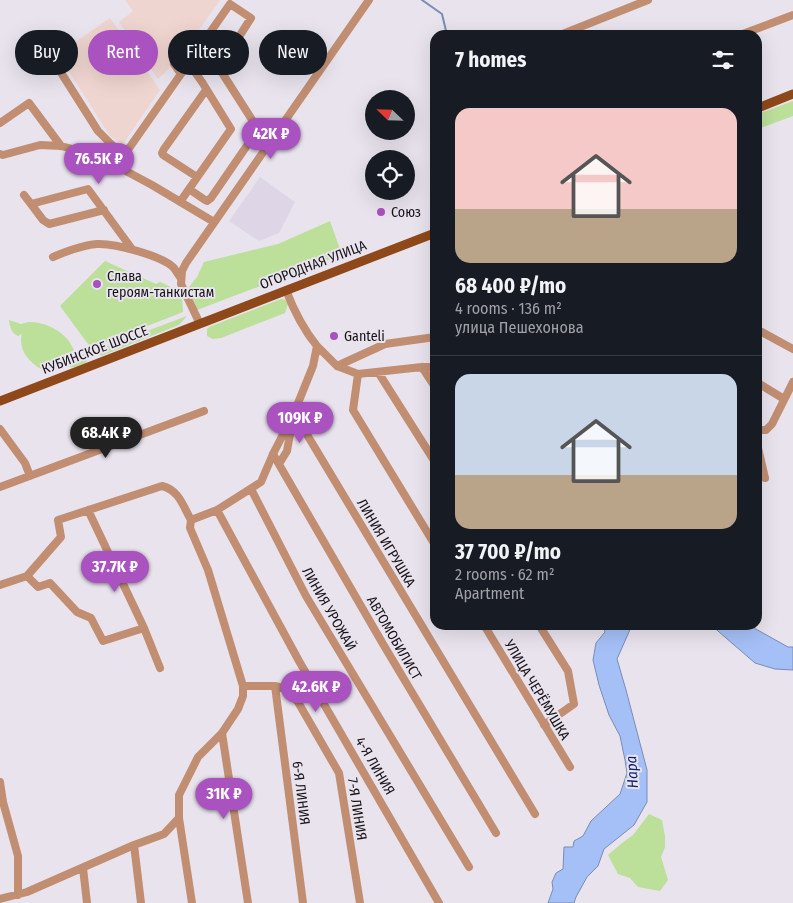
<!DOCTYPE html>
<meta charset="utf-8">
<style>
:root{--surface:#171b24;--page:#20242c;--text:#f1f3f6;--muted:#9ea1a6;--line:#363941;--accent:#a952c0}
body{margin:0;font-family:"Fira Sans Condensed",sans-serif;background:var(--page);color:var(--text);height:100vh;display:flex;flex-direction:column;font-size:19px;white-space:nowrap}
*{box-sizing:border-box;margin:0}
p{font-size:16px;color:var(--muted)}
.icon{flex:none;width:28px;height:28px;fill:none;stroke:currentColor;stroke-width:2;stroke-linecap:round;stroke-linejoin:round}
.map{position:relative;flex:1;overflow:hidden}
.sheet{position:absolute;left:430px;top:30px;width:332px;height:600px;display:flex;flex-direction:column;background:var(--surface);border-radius:15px;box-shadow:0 5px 20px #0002}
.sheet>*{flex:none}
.banner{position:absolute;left:15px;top:30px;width:340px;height:45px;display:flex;gap:10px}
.needle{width:32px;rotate:293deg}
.buttons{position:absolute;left:365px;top:90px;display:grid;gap:10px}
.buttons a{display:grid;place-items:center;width:50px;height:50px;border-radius:50%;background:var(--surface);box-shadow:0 5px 20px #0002;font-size:25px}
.price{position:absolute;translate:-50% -42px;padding:0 11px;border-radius:18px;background:var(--accent);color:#fff;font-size:16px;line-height:32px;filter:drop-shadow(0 1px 2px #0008)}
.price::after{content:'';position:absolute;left:50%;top:30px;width:15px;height:11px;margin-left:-8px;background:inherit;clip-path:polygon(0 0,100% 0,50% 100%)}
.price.selected{background:#222;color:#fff}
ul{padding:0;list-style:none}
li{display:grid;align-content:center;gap:10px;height:265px;padding:0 25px}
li+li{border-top:1px solid var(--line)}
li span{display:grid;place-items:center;height:155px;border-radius:15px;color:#555}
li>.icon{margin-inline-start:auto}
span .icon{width:90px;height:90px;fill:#fffc;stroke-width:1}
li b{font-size:21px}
h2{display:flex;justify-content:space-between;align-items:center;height:60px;padding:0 25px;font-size:21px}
.tag{padding:0 18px;border-radius:22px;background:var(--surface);box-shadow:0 5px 20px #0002;font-size:18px;line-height:45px}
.tag.selected{background:var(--accent);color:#fff}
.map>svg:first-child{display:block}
.built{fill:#ded6e7}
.education{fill:#efd5d0}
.green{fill:#bcdf99}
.water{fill:#a5c0f7;stroke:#7a8cb4}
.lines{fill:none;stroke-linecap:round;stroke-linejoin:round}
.stream{stroke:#7a8cb4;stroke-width:2}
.minor{stroke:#c18e72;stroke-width:8}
.major{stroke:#8f4819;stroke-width:9}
.poi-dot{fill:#a952c0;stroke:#e8e3ed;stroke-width:2}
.labels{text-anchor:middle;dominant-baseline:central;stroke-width:4;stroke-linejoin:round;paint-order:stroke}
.poi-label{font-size:14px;fill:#161418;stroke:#e8e3ed;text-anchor:start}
.street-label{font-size:14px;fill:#161418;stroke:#e8e3ed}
.water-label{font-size:15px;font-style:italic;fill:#09226e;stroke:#e8e3ed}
</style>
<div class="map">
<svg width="793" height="903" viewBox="0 0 793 903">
<rect width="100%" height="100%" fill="#e8e3ed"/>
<path class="built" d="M 260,177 L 295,202 L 279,233 L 259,241 L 229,221 Z"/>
<path class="education" d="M 125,0 L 220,0 L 176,62 L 158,79 L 119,22 L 133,11 Z
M 110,18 L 160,90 L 123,144 L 110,136 L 58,54 Z"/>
<path class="green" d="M 793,101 L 793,116 L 758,129 L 758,114 Z
M 330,221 L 342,255 L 197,310 L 189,287 L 197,277 L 204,262 L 278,244 Z
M 105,261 L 156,284 L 160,282 L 179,291 L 182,299 L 183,312 L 91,348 L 60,306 Z
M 281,299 L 287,300 L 288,304 L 285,313 L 221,338 L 213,339 L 207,336 L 207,329 L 209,327 Z
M 187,316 L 179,325 L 101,356 L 96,350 Z
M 9,320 C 13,321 17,323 21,324 C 21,324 28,322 29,322 C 48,322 67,333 74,350 L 56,364 L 47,363 L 41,369 C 28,361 18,349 22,334 L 18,336 C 11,332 10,328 9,320 Z
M 85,354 L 87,359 L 86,363 C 77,366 71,371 63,363 Z
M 649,814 L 662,820 L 665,836 L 665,847 L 661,857 L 668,880 L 660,891 L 638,887 L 630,878 L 618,874 L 608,855 L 622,843 L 633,835 Z"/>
<path class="water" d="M 603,625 L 632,625 L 617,659 L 626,690 L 647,770 L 647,802 L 634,825 L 604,849 L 598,866 L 587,877 L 576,897 L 574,903 L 548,903 L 553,889 L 552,882 L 556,873 L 563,869 L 564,847 L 573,847 L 574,841 L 583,836 L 591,821 L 620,794 L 627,773 L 625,760 L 620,736 L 609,715 L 599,685 L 593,660 L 596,643 L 605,632 Z
M 711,625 L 752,625 L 754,628 L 788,647 L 793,647 L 793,670 L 775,669 L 755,663 Z"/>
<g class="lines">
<path class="stream" d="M 422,0 L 442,14 L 447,35"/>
<path class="minor" d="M 560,35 L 648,0
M 740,35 L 793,15
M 62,61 L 59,65 L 58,67 L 60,71 L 98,131 L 112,145
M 174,64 L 181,74
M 189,64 L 202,82 L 231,129 L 189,189
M 0,123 L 29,103 L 61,146
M 0,154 L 3,155 L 40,145 L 61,146 L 96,155 L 152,185 L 214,222
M 101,158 L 112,145 L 125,154 L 230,4 L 251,18 L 219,68 L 256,126 L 257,131 L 211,198 L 207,201 L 205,200 L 189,189 L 180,202
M 197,177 L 163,155 L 162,153 L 164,149 L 206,90
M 24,195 L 31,204 L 88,189 L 132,249
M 31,204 L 43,220 L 49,224 L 104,210
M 53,257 C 67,251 82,245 97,244 C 114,243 163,256 174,268 C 176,271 178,274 180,277
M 200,324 L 181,284 L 182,271 L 186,263 L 369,0
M 758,330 L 793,349
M 317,346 L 337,366 L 358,374 L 422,367 L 435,367
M 337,366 L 385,344 L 435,337
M 422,367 L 435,387
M 378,372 L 435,462
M 358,374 L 353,410 L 435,545
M 758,383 L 784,399
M 294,413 L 535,814
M 0,429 L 25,463 L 30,476
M 758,430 L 766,430 L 772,424 L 793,382
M 758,448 L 765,478
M 273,454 L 383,644 L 496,833
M 279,464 L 287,451 L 292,423
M 0,487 L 204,411
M 251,489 L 306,596 L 469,867
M 88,510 L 144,628 L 160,668
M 217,510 L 299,661 L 439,903
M 27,576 L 38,587 L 50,583 L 77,612 L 91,618 L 103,641 L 144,628
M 0,585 L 27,576 L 61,537 L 58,520 L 162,486 C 179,490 183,506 191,520
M 484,625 L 570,767
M 539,625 L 568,671 L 574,704 L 544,725
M 243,686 L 275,686 L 291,690 L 339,773 L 360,903
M 275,686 L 303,903
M 222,733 L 248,903
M 0,782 L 3,802 L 18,856 L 18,895
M 179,818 L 192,903
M 134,845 L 141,903
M 83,868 L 87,903
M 0,899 L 27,892 L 134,845 L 164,834 L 179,818 L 179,795 L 198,757 L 222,733 L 238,709 L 243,696 L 243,686 L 208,570 L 190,528 L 191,520 L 217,510 L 261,482 L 273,454 L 294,413 L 313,366 L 317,346 C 303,329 294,311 286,290"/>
<path class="major" d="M 758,108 L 793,94
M 0,401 L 435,233"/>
</g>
<g class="poi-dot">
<circle cx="381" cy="212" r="5"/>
<circle cx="97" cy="284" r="5"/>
<circle cx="334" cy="336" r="5"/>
</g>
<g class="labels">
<g class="poi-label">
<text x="391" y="212">Союз</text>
<text x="107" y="276">Слава<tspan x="107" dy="16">героям-танкистам</tspan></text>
<text x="344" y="336">Ganteli</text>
</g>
<g class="street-label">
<text transform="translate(313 265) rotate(-21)">ОГОРОДНАЯ УЛИЦА</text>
<text transform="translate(95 350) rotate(-21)">КУБИНСКОЕ ШОССЕ</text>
<text transform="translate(386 543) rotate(59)">ЛИНИЯ ИГРУШКА</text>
<text transform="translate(329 609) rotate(60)">ЛИНИЯ УРОЖАЙ</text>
<text transform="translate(394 638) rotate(60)">АВТОМОБИЛИСТ</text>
<text transform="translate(537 690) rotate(59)">УЛИЦА ЧЕРЁМУШКА</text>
<text transform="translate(375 766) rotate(60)">4-Я ЛИНИЯ</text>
<text transform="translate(301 793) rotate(83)">6-Я ЛИНИЯ</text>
<text transform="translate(357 809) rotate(81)">7-Я ЛИНИЯ</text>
</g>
<g class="water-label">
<text transform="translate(632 772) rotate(-94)">Нара</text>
</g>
</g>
</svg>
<div class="buttons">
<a><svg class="needle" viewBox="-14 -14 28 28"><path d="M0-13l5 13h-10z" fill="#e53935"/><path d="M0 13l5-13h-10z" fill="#9ea1a6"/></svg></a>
<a><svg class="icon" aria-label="locate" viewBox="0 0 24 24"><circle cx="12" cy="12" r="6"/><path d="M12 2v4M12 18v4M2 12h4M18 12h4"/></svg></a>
</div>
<b class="price" style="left:271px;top:160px">42K ₽</b>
<b class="price" style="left:99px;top:185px">76.5K ₽</b>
<b class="price" style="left:300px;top:444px">109K ₽</b>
<b class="price selected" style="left:106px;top:459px">68.4K ₽</b>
<b class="price" style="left:115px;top:593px">37.7K ₽</b>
<b class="price" style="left:316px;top:713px">42.6K ₽</b>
<b class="price" style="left:224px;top:820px">31K ₽</b>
<div class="banner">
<a class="tag">Buy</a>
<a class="tag selected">Rent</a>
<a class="tag">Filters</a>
<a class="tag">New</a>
</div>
<section class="sheet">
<h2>7 homes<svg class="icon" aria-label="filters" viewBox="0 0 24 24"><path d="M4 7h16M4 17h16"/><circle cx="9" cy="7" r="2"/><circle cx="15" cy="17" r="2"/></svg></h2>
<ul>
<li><span style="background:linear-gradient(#f6c9c9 65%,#b9a48a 0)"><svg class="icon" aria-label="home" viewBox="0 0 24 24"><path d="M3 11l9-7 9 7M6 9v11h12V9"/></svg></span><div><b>68 400 ₽/mo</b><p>4 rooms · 136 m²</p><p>улица Пешехонова</p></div></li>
<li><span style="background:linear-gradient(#c9d6e8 65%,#b9a48a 0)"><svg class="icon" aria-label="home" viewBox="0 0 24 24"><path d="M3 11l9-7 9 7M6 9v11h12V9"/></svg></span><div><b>37 700 ₽/mo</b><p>2 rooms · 62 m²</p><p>Apartment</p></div></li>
</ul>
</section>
</div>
